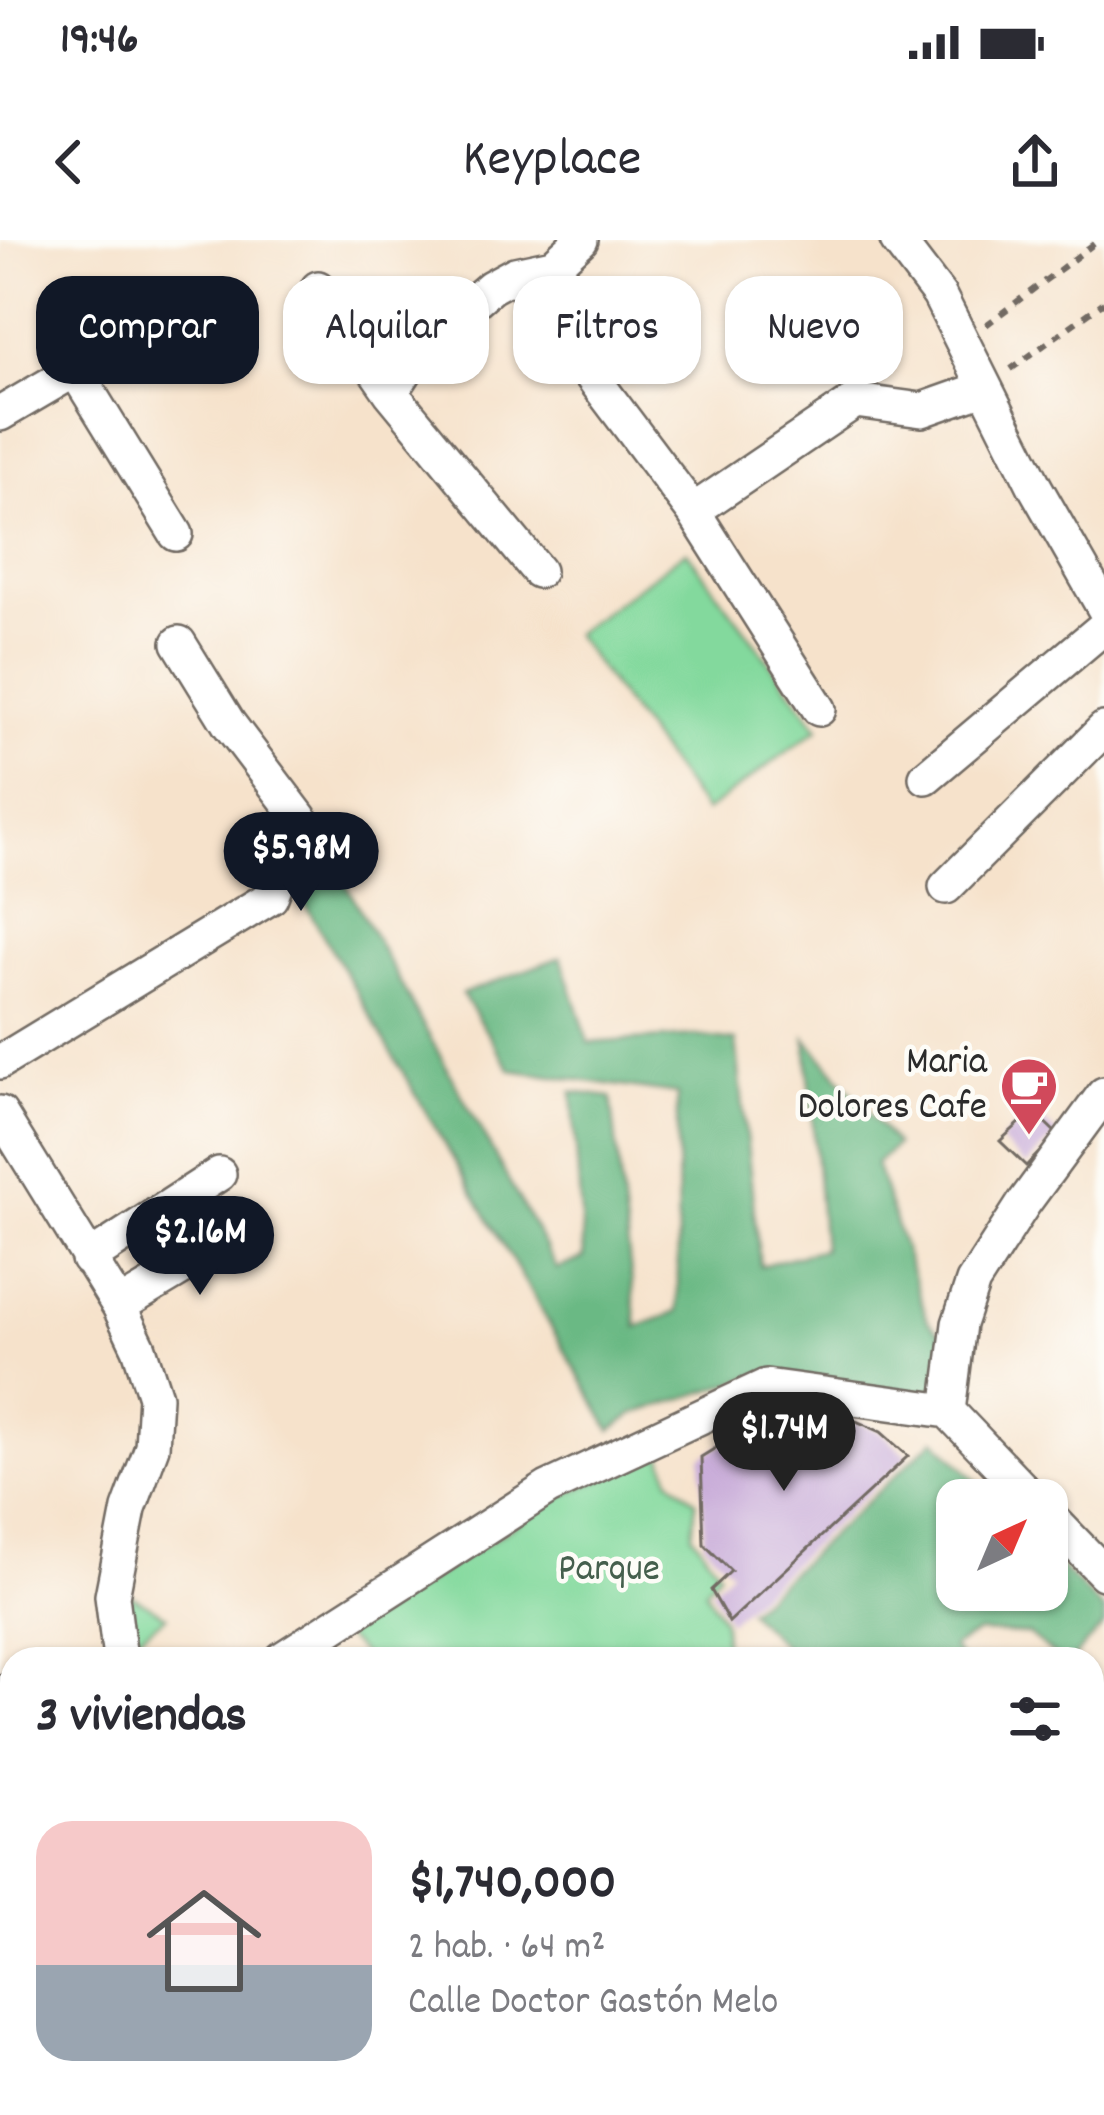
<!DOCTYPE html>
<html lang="es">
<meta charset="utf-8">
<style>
:root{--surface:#fff;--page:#f2f2f3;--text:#2b2b33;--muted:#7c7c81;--line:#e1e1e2;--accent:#111827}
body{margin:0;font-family:Dekko,sans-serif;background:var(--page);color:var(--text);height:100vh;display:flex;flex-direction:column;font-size:45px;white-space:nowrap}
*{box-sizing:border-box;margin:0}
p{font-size:39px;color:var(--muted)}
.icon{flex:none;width:66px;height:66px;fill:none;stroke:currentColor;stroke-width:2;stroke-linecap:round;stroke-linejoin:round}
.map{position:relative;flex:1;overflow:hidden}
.panel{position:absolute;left:0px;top:1407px;width:1104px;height:468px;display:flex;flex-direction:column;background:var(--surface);border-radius:36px 36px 0 0;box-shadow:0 3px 9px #0004}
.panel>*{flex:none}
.guide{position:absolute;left:36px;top:36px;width:1032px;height:108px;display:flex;gap:24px}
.needle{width:78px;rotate:44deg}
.controls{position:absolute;left:936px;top:1239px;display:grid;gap:24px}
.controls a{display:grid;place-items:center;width:132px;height:132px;border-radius:24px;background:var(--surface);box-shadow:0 3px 9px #0004;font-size:60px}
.price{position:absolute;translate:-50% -102px;padding:0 27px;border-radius:42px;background:var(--accent);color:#fff;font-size:39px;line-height:78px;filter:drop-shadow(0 3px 6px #0008)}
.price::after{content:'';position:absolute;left:50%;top:72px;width:36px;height:27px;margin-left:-18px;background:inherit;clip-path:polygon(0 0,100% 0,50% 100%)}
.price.current{background:#222;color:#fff}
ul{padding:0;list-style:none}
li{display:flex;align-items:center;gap:36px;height:300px;padding:0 36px}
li+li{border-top:3px solid var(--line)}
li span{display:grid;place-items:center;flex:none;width:336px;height:240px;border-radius:36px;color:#555}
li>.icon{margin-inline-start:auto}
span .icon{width:144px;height:144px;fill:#fffc;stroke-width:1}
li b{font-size:51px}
h2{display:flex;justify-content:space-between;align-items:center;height:144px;padding:0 36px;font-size:51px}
.pill{padding:0 42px;border-radius:36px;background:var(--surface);box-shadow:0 3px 9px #0004;font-size:42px;line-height:108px}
.pill.current{background:var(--accent);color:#fff}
.status{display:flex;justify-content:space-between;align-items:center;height:84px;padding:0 60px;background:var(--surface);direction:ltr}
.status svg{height:33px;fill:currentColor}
header{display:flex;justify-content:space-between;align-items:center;height:156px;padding:0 36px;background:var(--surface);font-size:54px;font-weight:600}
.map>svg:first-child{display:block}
.green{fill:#83d99d;stroke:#578264;stroke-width:3}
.forest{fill:#6ab984;stroke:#4a7258;stroke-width:3}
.building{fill:#c7aad8}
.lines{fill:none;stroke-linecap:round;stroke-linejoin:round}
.minor-casing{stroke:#726b63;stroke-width:38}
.path{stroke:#726b63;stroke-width:6;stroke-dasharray:9 9;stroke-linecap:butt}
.minor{stroke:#fff;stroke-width:33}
.labels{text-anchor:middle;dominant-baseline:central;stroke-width:9;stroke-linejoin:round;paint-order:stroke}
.poi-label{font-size:39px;fill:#2b2b2b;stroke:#fdfcf7;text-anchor:end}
.park-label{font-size:39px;fill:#455f4d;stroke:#fdfcf7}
</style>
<div class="status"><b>19:46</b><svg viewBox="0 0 49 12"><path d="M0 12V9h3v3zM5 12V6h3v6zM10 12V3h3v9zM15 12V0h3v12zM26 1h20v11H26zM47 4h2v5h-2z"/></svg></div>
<header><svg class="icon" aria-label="back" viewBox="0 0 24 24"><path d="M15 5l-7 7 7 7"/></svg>Keyplace<svg class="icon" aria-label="share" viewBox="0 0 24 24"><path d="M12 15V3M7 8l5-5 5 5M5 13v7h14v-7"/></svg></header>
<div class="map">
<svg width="1104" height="1875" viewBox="0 0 1104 1875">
<rect width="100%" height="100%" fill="#fdfcf7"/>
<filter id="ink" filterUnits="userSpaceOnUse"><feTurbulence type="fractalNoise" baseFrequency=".00833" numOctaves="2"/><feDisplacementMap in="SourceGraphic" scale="24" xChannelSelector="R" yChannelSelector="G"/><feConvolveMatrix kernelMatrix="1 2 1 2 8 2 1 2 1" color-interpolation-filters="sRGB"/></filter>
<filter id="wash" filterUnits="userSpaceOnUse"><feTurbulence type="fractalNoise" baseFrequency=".004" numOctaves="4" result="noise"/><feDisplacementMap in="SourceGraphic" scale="48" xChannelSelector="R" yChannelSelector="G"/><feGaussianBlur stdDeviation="2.7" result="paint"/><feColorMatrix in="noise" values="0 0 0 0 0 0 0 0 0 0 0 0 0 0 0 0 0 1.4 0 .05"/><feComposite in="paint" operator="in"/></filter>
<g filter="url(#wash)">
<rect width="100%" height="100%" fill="#f6e2cb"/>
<path class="green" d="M 686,311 L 819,488 L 705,572 L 574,394 Z
M 662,1213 L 670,1239 L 696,1261 L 692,1294 L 719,1332 L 705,1350 L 723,1381 L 725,1419 L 367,1419 L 344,1396 L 555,1259 Z
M 129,1354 L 167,1376 L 121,1409 Z"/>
<path class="forest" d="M 314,586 L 557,1029 L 584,1018 L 572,852 L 611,857 L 637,1087 L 678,1072 L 677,854 L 511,830 L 462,754 L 561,717 L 589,803 L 696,796 L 736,801 L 760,1026 L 823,1009 L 806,798 L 896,905 L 876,924 L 928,1081 L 954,1106 L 935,1160 L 764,1133 L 634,1174 L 611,1190 L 276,614 Z
M 935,1199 L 995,1260 L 957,1260 L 957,1350 L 1047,1350 L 1047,1313 L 1104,1371 L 1104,1385 L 1072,1419 L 1059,1419 L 1028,1394 L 978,1392 L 952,1407 L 961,1419 L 797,1419 L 748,1371 Z
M 203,1863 L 259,1863 L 243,1875 L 192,1875 Z"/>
<g id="blocks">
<path class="building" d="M 1033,871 L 1057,894 L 1026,926 L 1000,901 Z
M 789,1174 L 822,1175 L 856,1181 L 881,1192 L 908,1216 L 729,1382 L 711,1350 L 731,1331 L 704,1304 L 701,1217 L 761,1180 Z"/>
</g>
</g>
<g filter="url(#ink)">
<use href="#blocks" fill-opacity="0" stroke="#726b63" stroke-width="3"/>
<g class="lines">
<defs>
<path id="minor" d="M 897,0 L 939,55 L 1035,247 L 1104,368
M 515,34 L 693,271 L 819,469
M 318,48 L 391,153 L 538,331
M 391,153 L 421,107 L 491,47 L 515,34 L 553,26 L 581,0
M 0,174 L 75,130 L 176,294
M 693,271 L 855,161 L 922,170 L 984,148
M 926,537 L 1104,387
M 946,647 L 1104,489
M 0,822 L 271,657 L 300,578 L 229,484 L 179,403
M 0,873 L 119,1066 L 139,1108 L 155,1157 L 152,1207 L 129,1269 L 112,1356 L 120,1419
M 88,1019 L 219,934
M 119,1066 L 246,990
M 948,1171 L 959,1084 L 973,1042 L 1024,963 L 1104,854
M 1047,1274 L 1104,1333
M 282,1419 L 548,1248 L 766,1146 L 948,1171 L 1033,1260
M 0,1452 L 12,1469
M 0,1596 L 12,1590
M 0,1685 L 12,1700
M 1092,1739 L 1104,1727
M 145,1863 L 155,1875
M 841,1863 L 852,1865 L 872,1875
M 260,1875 L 275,1863
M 592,1875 L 604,1863"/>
</defs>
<use href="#minor" class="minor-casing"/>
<path class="path" d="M 986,85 L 1099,0
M 1011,129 L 1104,62"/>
<use href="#minor" class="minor"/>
</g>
</g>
<defs>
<symbol id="cafe-pin" viewBox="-11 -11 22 30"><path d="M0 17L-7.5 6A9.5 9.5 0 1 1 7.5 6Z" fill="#d1495b" stroke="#fdfcf7"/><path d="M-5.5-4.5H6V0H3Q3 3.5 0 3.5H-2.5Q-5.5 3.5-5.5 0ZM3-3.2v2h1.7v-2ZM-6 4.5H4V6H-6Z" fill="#fff"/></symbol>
</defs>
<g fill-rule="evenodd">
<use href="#cafe-pin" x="996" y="813" width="66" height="90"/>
</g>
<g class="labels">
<g class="poi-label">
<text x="987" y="824">Maria<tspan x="987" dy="45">Dolores Cafe</tspan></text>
</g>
<g class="park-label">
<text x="609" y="1331">Parque</text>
</g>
</g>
</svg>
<div class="controls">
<a><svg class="needle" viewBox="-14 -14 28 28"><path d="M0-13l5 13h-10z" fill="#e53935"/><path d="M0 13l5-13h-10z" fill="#7c7c81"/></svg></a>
</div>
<b class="price" style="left:301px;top:674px">$5.98M</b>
<b class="price" style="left:200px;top:1058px">$2.16M</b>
<b class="price current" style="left:784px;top:1254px">$1.74M</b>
<div class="guide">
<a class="pill current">Comprar</a>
<a class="pill">Alquilar</a>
<a class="pill">Filtros</a>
<a class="pill">Nuevo</a>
</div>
<section class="panel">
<h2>3 viviendas<svg class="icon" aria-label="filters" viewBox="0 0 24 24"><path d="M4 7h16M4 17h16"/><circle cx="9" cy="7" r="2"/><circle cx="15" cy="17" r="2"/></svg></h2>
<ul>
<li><span style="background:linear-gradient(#f6c9c9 60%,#9aa5b1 0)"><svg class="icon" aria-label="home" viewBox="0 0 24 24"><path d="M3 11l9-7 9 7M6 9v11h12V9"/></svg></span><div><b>$1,740,000</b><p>2 hab. · 64 m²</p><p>Calle Doctor Gastón Melo</p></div></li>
</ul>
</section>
</div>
